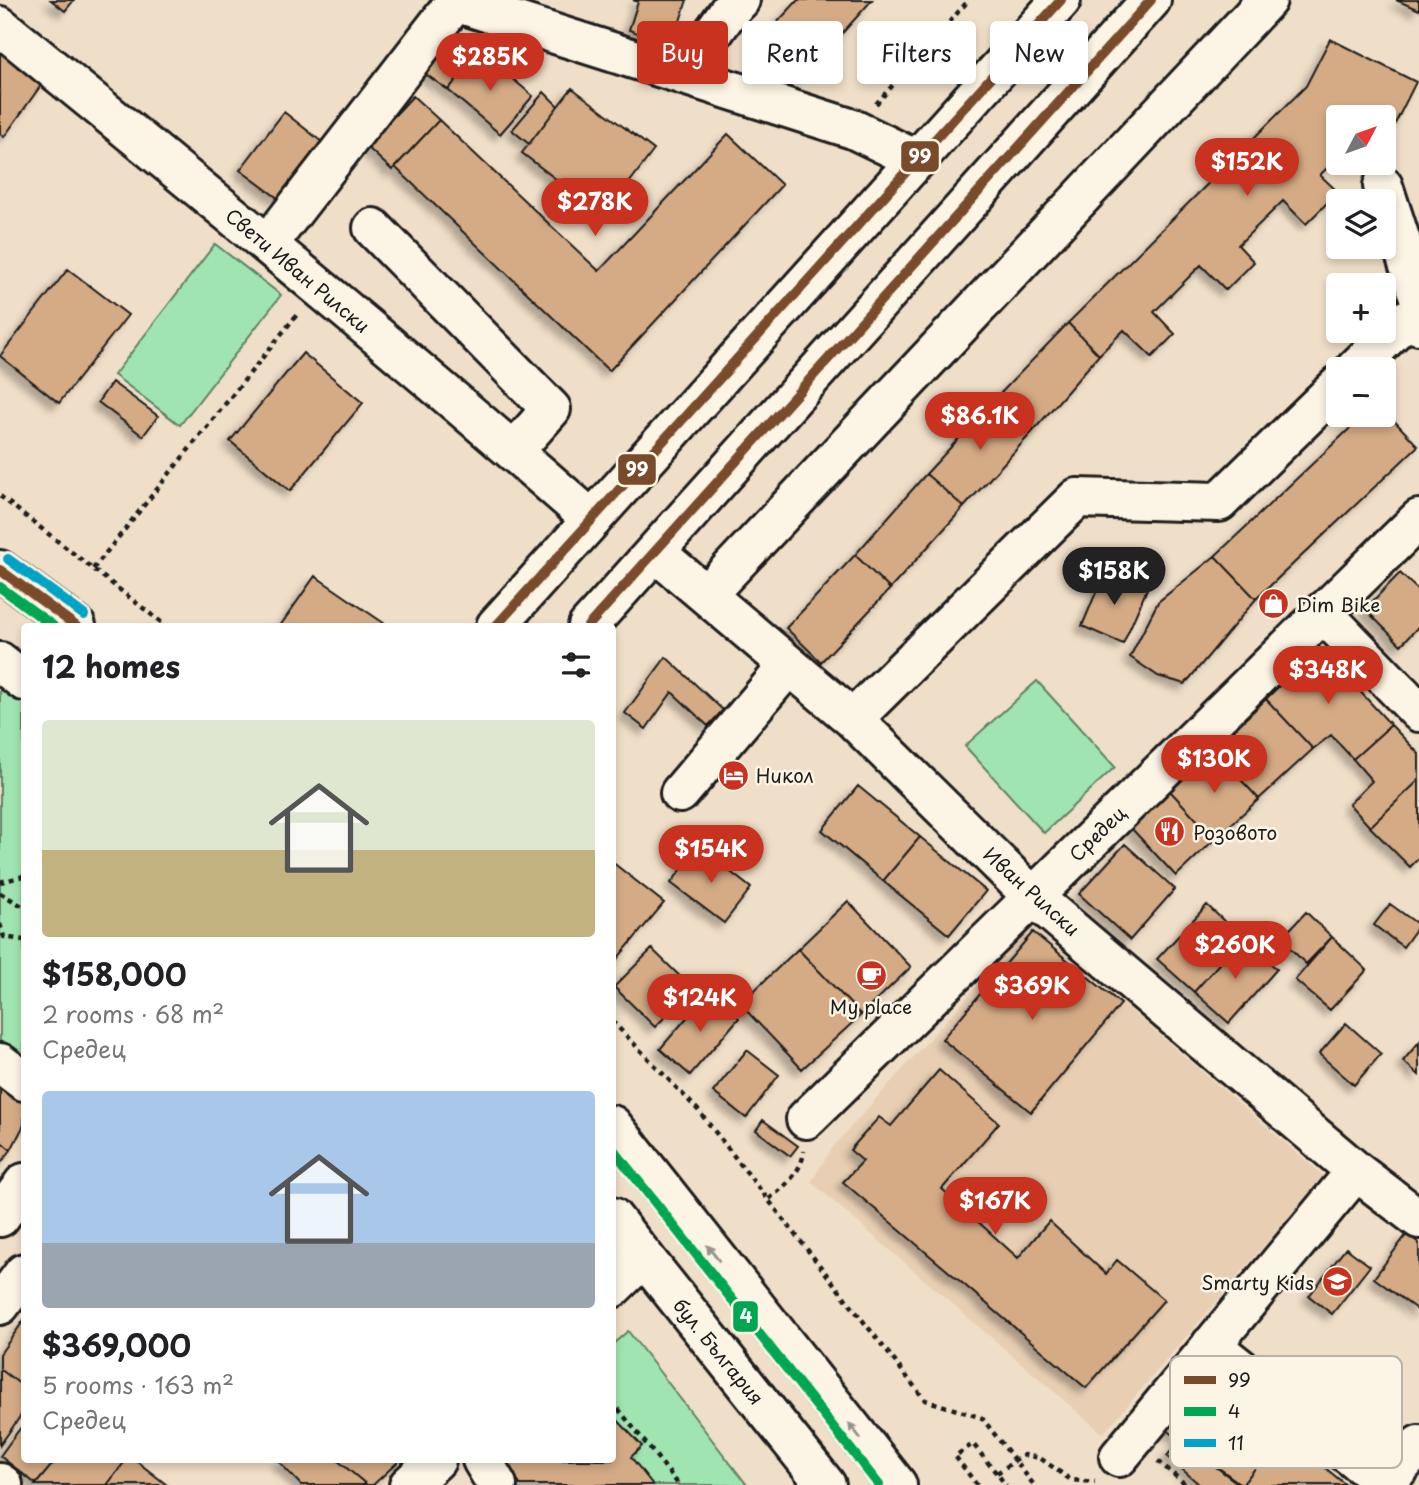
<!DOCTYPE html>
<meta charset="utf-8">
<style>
:root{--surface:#fff;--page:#f2f2f2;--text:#202124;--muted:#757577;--accent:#c8321e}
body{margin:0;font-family:"Playpen Sans",sans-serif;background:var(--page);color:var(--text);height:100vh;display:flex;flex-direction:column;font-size:26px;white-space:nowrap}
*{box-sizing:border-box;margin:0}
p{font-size:23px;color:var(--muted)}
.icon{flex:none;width:38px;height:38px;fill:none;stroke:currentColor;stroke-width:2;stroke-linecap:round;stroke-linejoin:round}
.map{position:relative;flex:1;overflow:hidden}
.details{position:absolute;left:21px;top:623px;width:595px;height:840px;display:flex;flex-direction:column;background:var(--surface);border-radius:7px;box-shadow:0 4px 10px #0003}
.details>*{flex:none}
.banner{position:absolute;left:637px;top:21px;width:665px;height:63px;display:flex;gap:14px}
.needle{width:46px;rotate:49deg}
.tools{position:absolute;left:1326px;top:105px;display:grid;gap:14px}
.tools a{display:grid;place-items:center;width:70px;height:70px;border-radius:7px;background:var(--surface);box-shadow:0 4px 10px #0003;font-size:35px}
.price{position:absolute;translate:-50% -60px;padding:0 16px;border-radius:24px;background:var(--accent);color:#fff;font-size:23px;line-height:46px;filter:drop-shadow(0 2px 4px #0008)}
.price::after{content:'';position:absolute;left:50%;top:42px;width:21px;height:16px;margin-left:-10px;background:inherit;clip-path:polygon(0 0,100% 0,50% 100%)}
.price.active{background:#222;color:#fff}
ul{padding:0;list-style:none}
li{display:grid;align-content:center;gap:14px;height:371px;padding:0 21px}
li span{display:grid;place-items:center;height:217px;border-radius:7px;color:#555}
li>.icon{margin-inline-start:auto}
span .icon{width:126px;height:126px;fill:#fffc;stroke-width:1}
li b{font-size:30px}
h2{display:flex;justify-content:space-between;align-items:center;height:84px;padding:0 21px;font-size:30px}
.tag{padding:0 24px;border-radius:7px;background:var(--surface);box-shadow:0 4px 10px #0003;font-size:24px;line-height:63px}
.tag.active{background:var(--accent);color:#fff}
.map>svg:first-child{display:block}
.built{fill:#e8cfb4}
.green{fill:#a0e5b1;stroke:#5e8066;stroke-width:2}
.building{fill:#d4ab85;stroke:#1c1c1c;stroke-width:2;filter:url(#shadow)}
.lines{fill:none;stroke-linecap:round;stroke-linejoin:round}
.minor-casing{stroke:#1c1c1c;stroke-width:44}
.major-casing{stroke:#1c1c1c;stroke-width:44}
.path{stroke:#1c1c1c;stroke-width:4.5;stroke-dasharray:5 5;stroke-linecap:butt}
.minor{stroke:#fcf5e5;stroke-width:38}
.major{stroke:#fcf5e5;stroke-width:38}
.bus-1-casing{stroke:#fcf5e5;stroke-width:16}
.bus-2-casing{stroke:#fcf5e5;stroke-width:16}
.bus-3-casing{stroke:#fcf5e5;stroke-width:16}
.bus-1{stroke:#7a4b2a;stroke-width:10}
.bus-2{stroke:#00a651;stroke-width:10}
.bus-3{stroke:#01a2c5;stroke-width:10}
.oneway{fill:#97938b}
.labels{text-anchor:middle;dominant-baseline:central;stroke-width:5;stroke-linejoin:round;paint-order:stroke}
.street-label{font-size:19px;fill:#1c1c1c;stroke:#fcf5e5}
.poi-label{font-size:19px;fill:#1c1c1c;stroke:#fcf5e5;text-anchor:start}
.key{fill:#fcf5e5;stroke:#b9b4a9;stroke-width:2}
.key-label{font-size:19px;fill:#1c1c1c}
.line-badge{stroke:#fcf5e5;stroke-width:2.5}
.badge-label{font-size:19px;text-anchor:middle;font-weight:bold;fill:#fff}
</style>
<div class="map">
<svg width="1419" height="1485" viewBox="0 0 1419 1485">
<defs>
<filter id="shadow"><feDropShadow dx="-6" dy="6" stdDeviation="3.5" flood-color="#0004"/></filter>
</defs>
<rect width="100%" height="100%" fill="#f0dfc8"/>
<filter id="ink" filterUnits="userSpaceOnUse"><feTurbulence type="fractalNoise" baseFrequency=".0143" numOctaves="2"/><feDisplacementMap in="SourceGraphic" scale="14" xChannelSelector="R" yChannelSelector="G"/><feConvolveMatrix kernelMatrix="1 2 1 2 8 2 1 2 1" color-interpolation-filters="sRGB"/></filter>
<g filter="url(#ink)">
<path class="built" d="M 1031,925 L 1324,1176 L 1103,1434 L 811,1182 L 833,1147 Z"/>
<path class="green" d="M 215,244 L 281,295 L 180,425 L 114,375 Z
M 1037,681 L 1115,767 L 1044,833 L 965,746 Z
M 0,683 L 24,702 L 24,1076 L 0,1062 Z
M 628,1331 L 747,1485 L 530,1485 L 521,1460 L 612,1460 L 613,1344 Z"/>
<path class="building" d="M 51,0 L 74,0 L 65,11 Z
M 633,0 L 687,0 L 672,45 L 629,30 L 638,2 Z
M 798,0 L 872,0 L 802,78 L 760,41 Z
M 1396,0 L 1419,0 L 1419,10 Z
M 1330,39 L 1416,82 L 1384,146 L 1384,117 L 1339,117 L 1339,156 L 1320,175 L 1338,192 L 1306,224 L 1283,201 L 1238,245 L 1254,262 L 1226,290 L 1201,265 L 1154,312 L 1175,334 L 1152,357 L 1124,330 L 1099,355 L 1068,323 L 1306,86 Z
M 443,41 L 471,62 L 448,90 L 420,70 Z
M 0,50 L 44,81 L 4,137 L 0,134 Z
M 480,51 L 533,96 L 500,134 L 448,90 Z
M 572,88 L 654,150 L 604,216 L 522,153 Z
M 544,92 L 558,106 L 529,144 L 512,130 Z
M 413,96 L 439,120 L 392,170 L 366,146 Z
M 284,112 L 322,142 L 279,199 L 240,170 Z
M 439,120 L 599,271 L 728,134 L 782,185 L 609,371 L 395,167 Z
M 68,269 L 128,315 L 59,403 L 0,356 Z
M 1068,323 L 1099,355 L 1034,430 L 998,396 Z
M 303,353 L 363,403 L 290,491 L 230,441 Z
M 112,382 L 158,416 L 143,436 L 98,402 Z
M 998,396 L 1034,430 L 964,507 L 926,474 Z
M 1384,410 L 1418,446 L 1256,599 L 1215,556 L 1364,415 L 1384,415 Z
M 926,474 L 964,507 L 890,589 L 855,555 Z
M 855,555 L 890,589 L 821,662 L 786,628 Z
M 1215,556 L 1256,599 L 1185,684 L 1158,676 L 1130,657 L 1158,602 Z
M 1105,571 L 1147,589 L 1123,644 L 1082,626 Z
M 1400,573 L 1419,591 L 1419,626 L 1401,645 L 1365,609 Z
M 315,576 L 388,626 L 280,626 Z
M 1319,647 L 1391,725 L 1353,759 L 1331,735 L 1313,749 L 1266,699 Z
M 666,657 L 723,710 L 708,726 L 672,692 L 646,729 L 625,713 Z
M 1266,699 L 1313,749 L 1259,799 L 1213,750 Z
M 1391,725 L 1419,754 L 1419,780 L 1370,827 L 1349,804 L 1372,781 L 1353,759 Z
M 1213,750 L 1259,799 L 1215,839 L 1170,791 Z
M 1419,780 L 1419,858 L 1410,867 L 1370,827 Z
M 858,786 L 920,837 L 883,881 L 822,830 Z
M 1170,791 L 1215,839 L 1176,876 L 1131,828 Z
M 920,837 L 986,891 L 949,935 L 883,881 Z
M 1125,844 L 1175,889 L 1130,940 L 1079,894 Z
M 699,847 L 751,888 L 724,923 L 671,883 Z
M 612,862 L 664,903 L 612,965 Z
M 848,901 L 911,967 L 861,1015 L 798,949 Z
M 1390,904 L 1419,925 L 1403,947 L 1374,925 Z
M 1207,905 L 1242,938 L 1194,992 L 1157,959 Z
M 1306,912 L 1332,937 L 1306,964 L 1281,939 Z
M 1033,932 L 1121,1004 L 1031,1112 L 942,1039 Z
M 1332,937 L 1367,970 L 1330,1010 L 1295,980 Z
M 1242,938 L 1277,969 L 1229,1023 L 1194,992 Z
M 652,949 L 693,989 L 655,1027 L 614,987 Z
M 798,949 L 861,1015 L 802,1069 L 740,1004 Z
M 709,992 L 739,1018 L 690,1075 L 660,1049 Z
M 1346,1023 L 1381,1054 L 1354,1085 L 1319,1054 Z
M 1419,1042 L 1419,1075 L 1403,1061 Z
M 747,1050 L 779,1075 L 746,1118 L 713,1092 Z
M 939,1070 L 999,1123 L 942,1189 L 1018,1258 L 1049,1221 L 1106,1274 L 1117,1260 L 1164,1300 L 1086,1388 L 843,1182 L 863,1161 L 850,1150 L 879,1117 L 891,1126 Z
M 0,1074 L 24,1093 L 24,1125 L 11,1150 L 0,1141 Z
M 763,1120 L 798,1146 L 790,1156 L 756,1130 Z
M 0,1141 L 11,1150 L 0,1164 Z
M 1407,1234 L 1419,1243 L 1419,1311 L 1374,1278 Z
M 1346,1248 L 1370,1266 L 1332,1314 L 1309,1296 Z
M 24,1320 L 24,1387 L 0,1369 L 0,1354 Z
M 0,1369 L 24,1387 L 24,1411 L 0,1445 Z
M 1207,1373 L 1283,1433 L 1242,1485 L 1167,1430 Z
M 612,1414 L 642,1446 L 631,1457 L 653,1485 L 520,1485 L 506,1460 L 612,1460 Z
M 24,1423 L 24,1460 L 56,1460 L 36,1484 L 0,1456 Z
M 1283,1433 L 1346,1485 L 1242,1485 Z
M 1180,1440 L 1240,1485 L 1200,1485 L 1167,1456 Z
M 56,1460 L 126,1460 L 107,1485 L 35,1485 Z
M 126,1460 L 135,1460 L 167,1485 L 107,1485 Z
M 277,1460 L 337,1460 L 367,1485 L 301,1485 Z
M 337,1460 L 400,1460 L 373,1485 L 367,1485 Z"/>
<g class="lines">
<defs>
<path id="minor" d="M 455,2 L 853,129 L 917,160
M 0,26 C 199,188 399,350 592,520
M 683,75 L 728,12 L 740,0
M 1383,186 L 1419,297
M 373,228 L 551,409 L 514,451
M 268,244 L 457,0
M 1355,369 L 1405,320 L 1419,325
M 655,552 L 853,719 L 1032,896 L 1356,1171 L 1419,1219
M 706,595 L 1267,0
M 1322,612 L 1419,712
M 853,719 L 1077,498 L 1219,502 L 1339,385
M 680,793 L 789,665
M 0,1063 L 24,1081
M 806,1119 L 1419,519
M 612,1288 L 644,1257
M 1211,1345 L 1387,1485
M 1119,1457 L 1356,1171
M 482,1460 L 497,1485
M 0,1483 L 3,1485
M 1385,1484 L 1419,1445
M 409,1485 L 436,1460"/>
<path id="major" d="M 0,570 L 76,626
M 496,626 L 1061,0
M 588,626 L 1151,0
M 0,662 L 24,681
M 612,1125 L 897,1485
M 0,1217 L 24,1183
M 612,1217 L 826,1485
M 0,1305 L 24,1273"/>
</defs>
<use href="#minor" class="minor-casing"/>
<use href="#major" class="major-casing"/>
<path class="path" d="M 876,104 L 969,0
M 0,496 L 166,626
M 93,569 L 299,312
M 0,882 L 24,876
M 0,893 L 24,907
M 0,924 L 4,937 L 24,940
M 612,1021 L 698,1110 L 925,1400 L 982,1418 L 1034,1485
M 769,1199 C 784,1187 802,1172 804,1151
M 612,1401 L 679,1485
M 1158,1461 L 1186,1485
M 997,1473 L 1024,1455 L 1040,1458 L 1071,1480 L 1095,1482
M 977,1485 L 955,1456 L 973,1444 L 1006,1485"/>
<use href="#minor" class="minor"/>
<use href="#major" class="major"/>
<defs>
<path id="bus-1" d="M 0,570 L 76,626
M 496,626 L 1061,0
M 588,626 L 1151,0"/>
<path id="bus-2" d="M 0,587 L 53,626
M 612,1148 L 879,1485"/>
<path id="bus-3" d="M 8,559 L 84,615"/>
</defs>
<use href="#bus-1" class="bus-1-casing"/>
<use href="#bus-2" class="bus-2-casing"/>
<use href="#bus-3" class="bus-3-casing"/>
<use href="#bus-1" class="bus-1"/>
<use href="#bus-2" class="bus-2"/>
<use href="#bus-3" class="bus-3"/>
</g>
<defs><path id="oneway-solid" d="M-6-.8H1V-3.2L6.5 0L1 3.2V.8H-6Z" transform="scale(1.75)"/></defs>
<g class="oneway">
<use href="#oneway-solid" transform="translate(713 1253) rotate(-128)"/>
<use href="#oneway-solid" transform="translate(855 1431) rotate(-128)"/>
</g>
</g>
<defs>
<symbol id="shop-disc" viewBox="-11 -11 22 22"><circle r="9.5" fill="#c8321e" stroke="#fcf5e5"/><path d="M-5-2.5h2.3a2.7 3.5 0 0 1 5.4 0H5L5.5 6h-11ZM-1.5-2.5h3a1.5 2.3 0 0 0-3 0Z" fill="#fff"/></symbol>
<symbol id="hotel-disc" viewBox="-11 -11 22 22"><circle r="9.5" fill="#c8321e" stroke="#fcf5e5"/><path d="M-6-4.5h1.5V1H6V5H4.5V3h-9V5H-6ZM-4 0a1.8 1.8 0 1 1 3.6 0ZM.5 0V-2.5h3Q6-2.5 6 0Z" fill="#fff"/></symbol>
<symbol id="restaurant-disc" viewBox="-11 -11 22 22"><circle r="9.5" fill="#c8321e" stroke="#fcf5e5"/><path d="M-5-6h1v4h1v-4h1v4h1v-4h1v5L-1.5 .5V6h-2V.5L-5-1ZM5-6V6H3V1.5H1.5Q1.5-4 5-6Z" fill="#fff"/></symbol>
<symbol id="cafe-disc" viewBox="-11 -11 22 22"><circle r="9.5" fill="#c8321e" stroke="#fcf5e5"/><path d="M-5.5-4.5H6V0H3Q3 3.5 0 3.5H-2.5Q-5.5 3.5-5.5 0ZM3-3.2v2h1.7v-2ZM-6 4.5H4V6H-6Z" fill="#fff"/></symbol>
<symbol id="school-disc" viewBox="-11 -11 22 22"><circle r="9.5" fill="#c8321e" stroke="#fcf5e5"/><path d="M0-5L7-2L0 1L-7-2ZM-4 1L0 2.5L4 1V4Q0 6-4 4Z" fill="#fff"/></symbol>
</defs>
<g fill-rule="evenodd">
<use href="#shop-disc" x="1256" y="586" width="35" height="35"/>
<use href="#hotel-disc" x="716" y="758" width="35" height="35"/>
<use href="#restaurant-disc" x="1152" y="814" width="35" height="35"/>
<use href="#cafe-disc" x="854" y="958" width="35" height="35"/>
<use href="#school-disc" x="1320" y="1264" width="35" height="35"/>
</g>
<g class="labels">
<g class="street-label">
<text transform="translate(298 270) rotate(40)">Свети Иван Рилски</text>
<text transform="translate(1097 833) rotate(-44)">Средец</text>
<text transform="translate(1032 891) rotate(42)">Иван Рилски</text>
<text transform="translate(719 1351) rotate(51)">бул. България</text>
</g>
<g class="poi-label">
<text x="1296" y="604">Dim Bike</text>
<text x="756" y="775">Никол</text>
<text x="1193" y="832">Розовото</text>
<text x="871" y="1006" text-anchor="middle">My place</text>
<text x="1314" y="1282" text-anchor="end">Smarty Kids</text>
</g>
</g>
<rect x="1170" y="1356" width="232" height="112" rx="10" class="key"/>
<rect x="1184" y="1376" width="32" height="8" fill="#7a4b2a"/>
<rect x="1184" y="1407" width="32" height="9" fill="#00a651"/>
<rect x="1184" y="1439" width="32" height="8" fill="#01a2c5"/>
<g class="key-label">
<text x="1228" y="1387">99</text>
<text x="1228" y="1418">4</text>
<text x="1228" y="1450">11</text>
</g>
<g class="line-badge">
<rect x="900" y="140" width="40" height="33" rx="7" fill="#7a4b2a"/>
<rect x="617" y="453" width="40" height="33" rx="7" fill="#7a4b2a"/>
<rect x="732" y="1300" width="27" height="33" rx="7" fill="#00a651"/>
</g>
<g class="badge-label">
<text x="920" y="163">99</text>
<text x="637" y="476">99</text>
<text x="746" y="1323">4</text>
</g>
</svg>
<div class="tools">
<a><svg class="needle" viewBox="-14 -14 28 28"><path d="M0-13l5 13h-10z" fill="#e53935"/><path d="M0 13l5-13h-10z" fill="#757577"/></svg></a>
<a><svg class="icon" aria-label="layers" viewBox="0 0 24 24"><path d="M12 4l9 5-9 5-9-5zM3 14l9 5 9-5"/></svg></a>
<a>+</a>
<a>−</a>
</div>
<b class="price" style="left:490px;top:93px">$285K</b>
<b class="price" style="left:1247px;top:198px">$152K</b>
<b class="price" style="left:595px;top:238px">$278K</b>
<b class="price" style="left:980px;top:452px">$86.1K</b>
<b class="price active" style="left:1114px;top:607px">$158K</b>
<b class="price" style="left:1328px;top:706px">$348K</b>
<b class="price" style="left:1214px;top:795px">$130K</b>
<b class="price" style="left:711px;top:885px">$154K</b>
<b class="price" style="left:1235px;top:981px">$260K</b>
<b class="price" style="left:1032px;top:1022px">$369K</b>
<b class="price" style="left:700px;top:1034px">$124K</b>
<b class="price" style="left:995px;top:1237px">$167K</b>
<div class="banner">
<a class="tag active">Buy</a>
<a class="tag">Rent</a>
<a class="tag">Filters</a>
<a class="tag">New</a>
</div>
<section class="details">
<h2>12 homes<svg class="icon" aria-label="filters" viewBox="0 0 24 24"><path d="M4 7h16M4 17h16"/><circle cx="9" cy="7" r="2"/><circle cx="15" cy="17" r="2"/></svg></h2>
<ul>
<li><span style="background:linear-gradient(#dfe7d0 60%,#c2b280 0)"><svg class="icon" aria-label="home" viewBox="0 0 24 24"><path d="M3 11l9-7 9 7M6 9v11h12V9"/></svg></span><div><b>$158,000</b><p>2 rooms · 68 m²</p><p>Средец</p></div></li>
<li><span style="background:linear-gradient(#a9c7e8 70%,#9aa5b1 0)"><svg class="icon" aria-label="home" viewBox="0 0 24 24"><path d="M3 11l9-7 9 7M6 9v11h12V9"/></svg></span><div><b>$369,000</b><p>5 rooms · 163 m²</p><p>Средец</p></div></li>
</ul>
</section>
</div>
